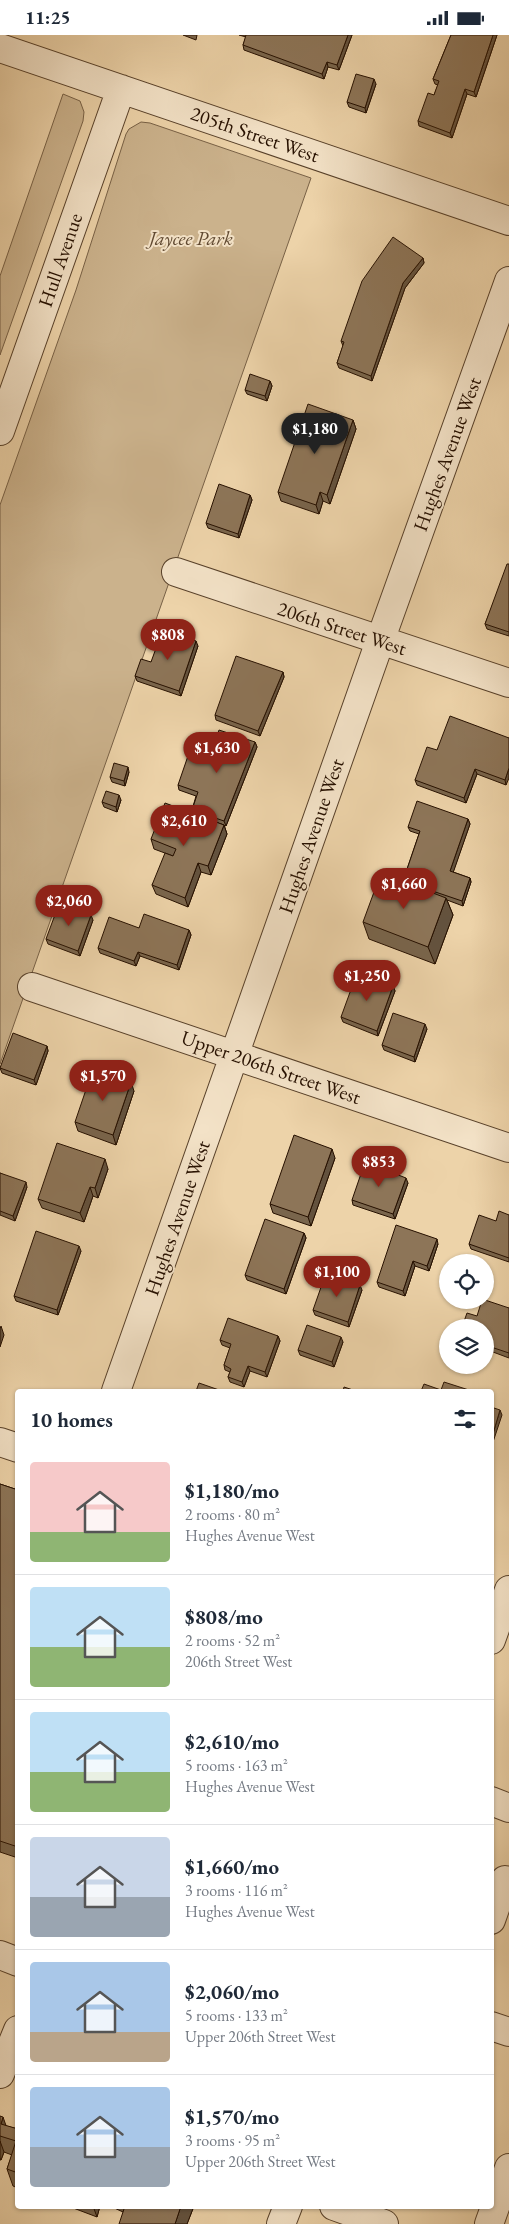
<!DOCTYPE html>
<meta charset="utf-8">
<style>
:root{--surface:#fff;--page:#f6f6f7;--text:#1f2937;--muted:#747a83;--line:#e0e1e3;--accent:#8f2418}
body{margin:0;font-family:"EB Garamond",serif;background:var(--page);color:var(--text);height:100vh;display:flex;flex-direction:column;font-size:19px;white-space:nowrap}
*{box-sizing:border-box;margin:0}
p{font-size:16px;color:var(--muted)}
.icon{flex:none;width:28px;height:28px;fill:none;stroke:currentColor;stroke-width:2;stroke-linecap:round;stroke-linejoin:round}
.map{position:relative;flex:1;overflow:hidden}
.panel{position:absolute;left:15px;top:1354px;width:479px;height:820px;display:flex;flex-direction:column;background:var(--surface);border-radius:5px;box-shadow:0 1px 4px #0004}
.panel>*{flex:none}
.fabs{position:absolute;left:439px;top:1219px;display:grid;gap:10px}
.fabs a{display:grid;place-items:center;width:55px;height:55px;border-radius:50%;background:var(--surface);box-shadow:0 1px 4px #0004;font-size:25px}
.price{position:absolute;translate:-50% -42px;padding:0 11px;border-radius:18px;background:var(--accent);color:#fff;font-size:16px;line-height:32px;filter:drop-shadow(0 1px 2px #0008)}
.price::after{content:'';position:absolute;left:50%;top:30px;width:15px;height:11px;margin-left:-8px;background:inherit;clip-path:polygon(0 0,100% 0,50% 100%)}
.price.selected{background:#222;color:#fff}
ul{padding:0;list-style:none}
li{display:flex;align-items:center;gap:15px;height:125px;padding:0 15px}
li+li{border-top:1px solid var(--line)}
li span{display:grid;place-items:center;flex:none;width:140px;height:100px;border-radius:5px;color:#555}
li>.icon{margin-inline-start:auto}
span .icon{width:60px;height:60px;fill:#fffc;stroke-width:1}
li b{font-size:21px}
h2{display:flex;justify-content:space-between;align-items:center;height:60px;padding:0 15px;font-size:21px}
.status{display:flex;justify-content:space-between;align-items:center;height:35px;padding:0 25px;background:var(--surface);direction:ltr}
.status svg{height:14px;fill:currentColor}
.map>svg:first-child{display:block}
.green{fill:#cbb28c;stroke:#786146}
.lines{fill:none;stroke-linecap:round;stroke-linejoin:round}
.minor-casing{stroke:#58412a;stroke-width:30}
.minor{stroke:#f3e2c7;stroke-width:28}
.wall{fill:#79654c;stroke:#261000}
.shaded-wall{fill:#63523e;stroke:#261000}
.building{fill:#8d7558;stroke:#261000}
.labels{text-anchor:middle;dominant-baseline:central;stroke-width:4;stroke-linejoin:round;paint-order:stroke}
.street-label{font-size:20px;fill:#261000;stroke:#f3e2c7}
.park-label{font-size:20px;font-style:italic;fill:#604931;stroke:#f3e2c7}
</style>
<div class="status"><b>11:25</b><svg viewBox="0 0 49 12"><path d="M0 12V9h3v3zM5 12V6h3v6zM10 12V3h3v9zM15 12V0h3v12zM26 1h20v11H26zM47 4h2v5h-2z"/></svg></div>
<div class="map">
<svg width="509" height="2189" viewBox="0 0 509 2189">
<rect width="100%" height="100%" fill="#edd3a9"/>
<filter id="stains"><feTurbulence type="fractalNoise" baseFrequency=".004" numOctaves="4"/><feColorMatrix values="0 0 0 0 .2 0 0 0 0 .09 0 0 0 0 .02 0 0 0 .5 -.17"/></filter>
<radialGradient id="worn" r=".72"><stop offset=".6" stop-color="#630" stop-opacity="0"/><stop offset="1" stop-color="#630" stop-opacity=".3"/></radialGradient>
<path class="green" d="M 63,59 L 80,66 L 84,77 L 83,86 L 0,320 L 0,241 Z
M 141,87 L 150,88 L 311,143 L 0,1029 L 0,470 L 76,255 L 126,99 L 129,94 Z"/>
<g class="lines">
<defs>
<path id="minor" d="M 0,13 L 509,186
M 0,396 L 121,54
M 176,537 L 509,648
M 32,952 L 509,1113
M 116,1356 L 380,606 L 509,246
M 0,1407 L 18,1413
M 491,1605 L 509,1555
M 491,1766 L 509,1773
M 491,1885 L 505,1845 L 509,1846
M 0,1920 L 18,1927
M 491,1991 L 509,1997
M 0,2039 L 18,1995
M 334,2171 L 384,2189
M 281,2189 L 288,2171
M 489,2189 L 509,2133"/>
</defs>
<use href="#minor" class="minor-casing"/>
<use href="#minor" class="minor"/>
</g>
<path class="wall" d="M 183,0 L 197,0 L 196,5 Z
M 239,0 L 352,0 L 339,35 L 328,32 L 324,44 L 244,15 L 243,10 L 246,2 Z
M 451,0 L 497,0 L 476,62 L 467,59 L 452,103 L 419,91 L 418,86 L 434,60 L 438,50 L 435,49 L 433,44 Z
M 376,49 L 366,78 L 349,72 L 347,67 Z
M 423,223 L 424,228 L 405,253 L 372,346 L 339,333 L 337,328 L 343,311 L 341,306 Z
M 270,346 L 272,351 L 267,366 L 247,359 L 245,355 Z
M 353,385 L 356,394 L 330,469 L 323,466 L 319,479 L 281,466 L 278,457 Z
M 250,460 L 252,465 L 239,503 L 208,493 L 206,488 Z
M 509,529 L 509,601 L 487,594 L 485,589 Z
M 198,611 L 181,661 L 137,646 L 135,641 L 151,627 Z
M 283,637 L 284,642 L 260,701 L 216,685 L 215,680 Z
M 509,703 L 506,750 L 477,739 L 466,768 L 417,750 L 415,745 L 437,715 Z
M 255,707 L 257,712 L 226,791 L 218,788 L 224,790 L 227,799 L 211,840 L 201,837 L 188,872 L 156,859 L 152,850 L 173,821 L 154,814 L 151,804 L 193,779 L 192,775 L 196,761 L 179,755 L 178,750 L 208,725 Z
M 129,737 L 125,751 L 112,747 L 110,742 Z
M 121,765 L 117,777 L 104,772 L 102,767 Z
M 468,784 L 470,789 L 453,837 L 470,843 L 471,847 L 463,871 L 447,865 L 453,880 L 435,929 L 369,904 L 363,887 L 404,847 L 403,846 L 419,799 L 410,796 L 408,792 Z
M 93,885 L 80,921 L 48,909 L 46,904 Z
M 139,893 L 189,895 L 191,900 L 179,935 L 140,921 L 136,931 L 100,918 L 98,913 Z
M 393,951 L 395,956 L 378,1001 L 343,987 L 341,982 Z
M 427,994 L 415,1027 L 384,1015 L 382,1010 Z
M 47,1011 L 48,1016 L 36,1050 L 2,1038 L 0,1033 Z
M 134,1056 L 116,1110 L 78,1096 L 75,1087 Z
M 335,1123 L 311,1191 L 273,1178 L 270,1169 Z
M 108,1134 L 98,1163 L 93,1161 L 84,1187 L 42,1173 L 38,1164 Z
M 0,1138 L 27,1152 L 15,1186 L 0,1180 Z
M 408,1148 L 395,1184 L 353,1170 L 352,1165 Z
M 509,1180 L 509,1227 L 471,1214 L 469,1209 L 496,1186 Z
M 304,1198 L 306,1203 L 286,1259 L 247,1245 L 245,1240 Z
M 438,1209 L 429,1236 L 415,1231 L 405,1261 L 379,1252 L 377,1247 Z
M 81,1216 L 58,1280 L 16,1266 L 14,1261 Z
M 362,1255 L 349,1292 L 315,1280 L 313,1275 Z
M 509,1273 L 509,1323 L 485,1314 L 485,1292 L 477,1281 Z
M 278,1301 L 280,1306 L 267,1342 L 250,1336 L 244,1352 L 230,1347 L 228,1342 L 230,1337 L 225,1335 L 224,1330 L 230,1313 L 222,1310 L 220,1305 Z
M 343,1307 L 334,1332 L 300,1320 L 298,1315 Z
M 0,1449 L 18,1455 L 18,1823 L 0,1817 Z
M 0,2081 L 6,2091 L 18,2094 L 18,2153 L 13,2151 L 7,2134 L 12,2120 L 4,2117 L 1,2125 L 0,2125 Z
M 68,2171 L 100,2171 L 97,2182 Z
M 110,2171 L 194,2171 L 187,2189 L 123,2177 Z"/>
<path class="shaded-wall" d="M 348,0 L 352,0 L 339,35 L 337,30 Z
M 493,0 L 497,0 L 476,62 L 474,57 Z
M 327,27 L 328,32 L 324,44 L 322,39 Z
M 374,44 L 376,49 L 366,78 L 365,73 Z
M 465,54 L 467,59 L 452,103 L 450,98 Z
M 423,223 L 424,228 L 405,253 L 372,346 L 371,341 L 403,248 Z
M 270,346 L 272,351 L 267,366 L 265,361 Z
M 353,385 L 356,394 L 330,469 L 327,460 Z
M 320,457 L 323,466 L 319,479 L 316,470 Z
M 250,460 L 252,465 L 239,503 L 238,499 Z
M 196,606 L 198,611 L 181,661 L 179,656 Z
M 283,637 L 284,642 L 260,701 L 258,696 Z
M 255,707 L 257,712 L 226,791 L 224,786 Z
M 128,732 L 129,737 L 125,751 L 124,746 Z
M 509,733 L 509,743 L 506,750 L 505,745 Z
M 475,734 L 477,739 L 466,768 L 464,763 Z
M 119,760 L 121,765 L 117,777 L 116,772 Z
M 468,784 L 470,789 L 452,841 L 450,836 Z
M 224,790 L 227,799 L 211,840 L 208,831 Z
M 198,828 L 201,837 L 188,872 L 185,863 Z
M 470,843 L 471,847 L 463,871 L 462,866 Z
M 446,863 L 453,880 L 435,929 L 428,912 Z
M 91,880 L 93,885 L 80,921 L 78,916 Z
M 189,895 L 191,900 L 179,935 L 177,930 Z
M 138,917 L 140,921 L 136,931 L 134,926 Z
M 393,951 L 395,956 L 378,1001 L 377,996 Z
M 425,989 L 427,994 L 415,1027 L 414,1022 Z
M 47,1011 L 48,1016 L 36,1050 L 34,1045 Z
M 131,1047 L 134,1056 L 116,1110 L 113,1100 Z
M 332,1114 L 335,1123 L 311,1191 L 308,1182 Z
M 105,1124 L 108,1134 L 98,1163 L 95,1153 Z
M 406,1143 L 408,1148 L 395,1184 L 393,1179 Z
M 26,1147 L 27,1152 L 15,1186 L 13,1181 Z
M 90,1152 L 93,1161 L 84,1187 L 80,1178 Z
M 304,1198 L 306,1203 L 286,1259 L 284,1254 Z
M 437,1204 L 438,1209 L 429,1236 L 427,1231 Z
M 79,1211 L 81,1216 L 58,1280 L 57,1275 Z
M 413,1226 L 415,1231 L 405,1261 L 403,1256 Z
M 360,1250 L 362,1255 L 349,1292 L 348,1287 Z
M 1,1291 L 4,1300 L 0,1312 L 0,1294 Z
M 278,1301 L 280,1306 L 267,1342 L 265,1337 Z
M 341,1302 L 343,1307 L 334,1332 L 332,1327 Z
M 248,1331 L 250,1336 L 244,1352 L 242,1347 Z
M 500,1375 L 502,1380 L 493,1407 L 492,1402 Z
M 3,2082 L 9,2099 L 1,2089 Z
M 0,2106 L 4,2117 L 1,2125 L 0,2123 Z
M 93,2171 L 100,2171 L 97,2182 Z
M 181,2171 L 194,2171 L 187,2189 L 175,2189 Z"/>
<path class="building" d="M 246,0 L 348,0 L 337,30 L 327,27 L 322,39 L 243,10 Z
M 451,0 L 493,0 L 474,57 L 465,54 L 450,98 L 418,86 L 428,58 L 434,60 L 439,46 L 433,44 Z
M 356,39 L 374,44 L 365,73 L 347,67 Z
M 393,202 L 423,223 L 403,248 L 371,341 L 337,328 L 344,307 L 341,306 L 362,246 Z
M 250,339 L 270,346 L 265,361 L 245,355 Z
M 308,369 L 353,385 L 327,460 L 320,457 L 316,470 L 278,457 Z
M 219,449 L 250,460 L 238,499 L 206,488 Z
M 507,529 L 509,529 L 509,597 L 485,589 Z
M 163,594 L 196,606 L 179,656 L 135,641 L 141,624 L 151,627 Z
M 236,621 L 283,637 L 258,696 L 215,680 Z
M 450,681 L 509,703 L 509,733 L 505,745 L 475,734 L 464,763 L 415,745 L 427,712 L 437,715 Z
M 219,695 L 255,707 L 224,786 L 192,775 L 198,757 L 178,750 L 189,718 L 208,725 Z
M 114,728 L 128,732 L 124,746 L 110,742 Z
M 106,756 L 119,760 L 116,772 L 102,767 Z
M 417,766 L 468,784 L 450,836 L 470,843 L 462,866 L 403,846 L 420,796 L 408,792 Z
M 165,768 L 224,790 L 208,831 L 198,828 L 185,863 L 152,850 L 165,818 L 173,821 L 176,814 L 151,804 Z
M 381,838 L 446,863 L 428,912 L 363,887 Z
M 59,869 L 91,880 L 78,916 L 46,904 Z
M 144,879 L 189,895 L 177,930 L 138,917 L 134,926 L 98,913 L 109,882 L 139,893 Z
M 357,938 L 393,951 L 377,996 L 341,982 Z
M 393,978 L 425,989 L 414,1022 L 382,1010 Z
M 13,998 L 47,1011 L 34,1045 L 0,1033 Z
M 93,1034 L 131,1047 L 113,1100 L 75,1087 Z
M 294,1100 L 332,1114 L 308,1182 L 270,1169 Z
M 57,1108 L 105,1124 L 95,1153 L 90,1152 L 80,1178 L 38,1164 Z
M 365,1127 L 406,1143 L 393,1179 L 352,1165 Z
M 0,1138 L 26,1147 L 13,1181 L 0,1176 Z
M 499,1176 L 509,1180 L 509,1223 L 469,1209 L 479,1180 L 496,1186 Z
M 265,1184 L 304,1198 L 284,1254 L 245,1240 Z
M 396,1190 L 437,1204 L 427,1231 L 413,1226 L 403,1256 L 377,1247 Z
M 36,1196 L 79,1211 L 57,1275 L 14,1261 Z
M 326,1238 L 360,1250 L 348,1287 L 313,1275 Z
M 482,1265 L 485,1265 L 509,1273 L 509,1318 L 485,1310 L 485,1292 L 462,1292 L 467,1278 L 477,1281 Z
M 228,1283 L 278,1301 L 265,1337 L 248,1331 L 242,1347 L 228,1342 L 231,1334 L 224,1330 L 231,1309 L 220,1305 Z
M 307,1290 L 341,1302 L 332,1327 L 298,1315 Z
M 444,1347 L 472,1356 L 421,1356 L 424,1349 L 441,1355 Z
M 199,1348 L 222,1356 L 196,1356 Z
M 344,1352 L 356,1356 L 343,1356 Z
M 491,1372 L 500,1375 L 492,1402 L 491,1402 Z
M 0,1449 L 18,1455 L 18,1812 L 0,1806 Z
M 0,2081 L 3,2082 L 1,2089 L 18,2094 L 18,2138 L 7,2134 L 16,2106 L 0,2101 Z
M 125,2171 L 181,2171 L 175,2189 L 119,2189 Z"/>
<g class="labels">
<g class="street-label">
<text transform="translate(255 99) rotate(19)">205th Street West</text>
<text transform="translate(60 225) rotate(-71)">Hull Avenue</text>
<text transform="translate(447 419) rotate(-70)">Hughes Avenue West</text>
<text transform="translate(342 593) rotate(18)">206th Street West</text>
<text transform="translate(311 801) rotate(-71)">Hughes Avenue West</text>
<text transform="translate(271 1032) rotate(19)">Upper 206th Street West</text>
<text transform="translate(177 1183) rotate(-71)">Hughes Avenue West</text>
</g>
<g class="park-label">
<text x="191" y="203">Jaycee Park</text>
</g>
</g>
<rect width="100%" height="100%" filter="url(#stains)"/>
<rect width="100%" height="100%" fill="url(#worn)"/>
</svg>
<div class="fabs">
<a><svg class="icon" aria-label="locate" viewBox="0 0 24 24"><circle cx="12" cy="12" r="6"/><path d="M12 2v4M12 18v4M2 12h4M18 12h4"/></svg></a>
<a><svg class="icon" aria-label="layers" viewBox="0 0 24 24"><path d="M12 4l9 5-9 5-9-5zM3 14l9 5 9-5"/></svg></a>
</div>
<b class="price selected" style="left:315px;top:420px">$1,180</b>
<b class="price" style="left:168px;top:626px">$808</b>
<b class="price" style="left:217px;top:739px">$1,630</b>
<b class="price" style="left:184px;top:812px">$2,610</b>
<b class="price" style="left:404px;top:875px">$1,660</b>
<b class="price" style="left:69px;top:892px">$2,060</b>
<b class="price" style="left:367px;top:967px">$1,250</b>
<b class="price" style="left:103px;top:1067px">$1,570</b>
<b class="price" style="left:379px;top:1153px">$853</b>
<b class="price" style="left:337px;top:1263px">$1,100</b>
<section class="panel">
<h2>10 homes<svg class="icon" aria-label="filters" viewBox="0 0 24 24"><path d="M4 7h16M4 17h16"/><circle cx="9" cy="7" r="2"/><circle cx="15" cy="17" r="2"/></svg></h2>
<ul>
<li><span style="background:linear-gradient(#f6c9c9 70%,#8fb573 0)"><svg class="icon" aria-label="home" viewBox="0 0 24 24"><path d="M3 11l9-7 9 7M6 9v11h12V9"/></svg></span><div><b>$1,180/mo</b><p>2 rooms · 80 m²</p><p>Hughes Avenue West</p></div></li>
<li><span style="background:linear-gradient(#bfe0f5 60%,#8fb573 0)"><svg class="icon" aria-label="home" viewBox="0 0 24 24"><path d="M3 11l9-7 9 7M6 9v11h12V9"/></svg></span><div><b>$808/mo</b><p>2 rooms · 52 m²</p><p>206th Street West</p></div></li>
<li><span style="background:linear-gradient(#bfe0f5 60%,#8fb573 0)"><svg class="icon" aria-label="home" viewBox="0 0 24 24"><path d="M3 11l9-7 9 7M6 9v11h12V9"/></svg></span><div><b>$2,610/mo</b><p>5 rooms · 163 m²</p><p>Hughes Avenue West</p></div></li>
<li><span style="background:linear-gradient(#c9d6e8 60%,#9aa5b1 0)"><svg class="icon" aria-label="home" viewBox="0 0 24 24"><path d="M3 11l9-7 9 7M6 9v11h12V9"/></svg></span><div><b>$1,660/mo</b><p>3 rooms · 116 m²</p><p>Hughes Avenue West</p></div></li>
<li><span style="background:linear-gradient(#a9c7e8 70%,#b9a48a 0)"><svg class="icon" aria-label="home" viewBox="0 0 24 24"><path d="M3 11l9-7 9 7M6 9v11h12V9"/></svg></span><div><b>$2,060/mo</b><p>5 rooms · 133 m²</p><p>Upper 206th Street West</p></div></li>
<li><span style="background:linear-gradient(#a9c7e8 60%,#9aa5b1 0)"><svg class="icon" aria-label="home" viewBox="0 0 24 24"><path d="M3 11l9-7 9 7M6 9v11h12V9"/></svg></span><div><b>$1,570/mo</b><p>3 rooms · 95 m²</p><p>Upper 206th Street West</p></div></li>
</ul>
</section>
</div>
